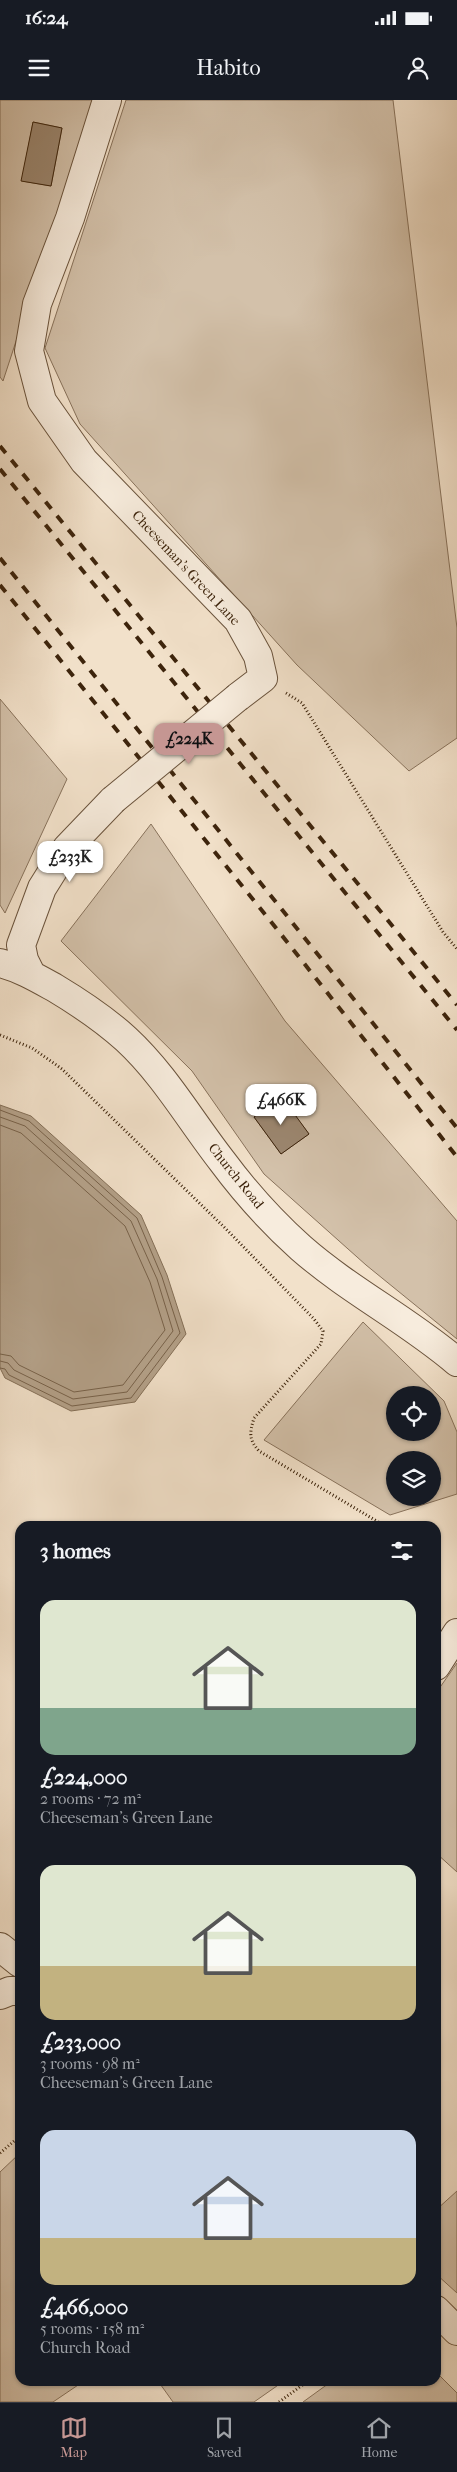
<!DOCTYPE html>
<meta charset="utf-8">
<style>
:root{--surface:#171b24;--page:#20242c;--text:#f1f3f6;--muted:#9ea1a6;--line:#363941;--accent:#c59692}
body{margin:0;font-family:"IM FELL French Canon",serif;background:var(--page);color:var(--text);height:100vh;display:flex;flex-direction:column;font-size:19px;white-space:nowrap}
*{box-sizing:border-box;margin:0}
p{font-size:16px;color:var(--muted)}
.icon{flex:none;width:28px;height:28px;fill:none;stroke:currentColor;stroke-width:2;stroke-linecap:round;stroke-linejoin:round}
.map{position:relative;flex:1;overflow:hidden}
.details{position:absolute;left:15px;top:1421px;width:426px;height:865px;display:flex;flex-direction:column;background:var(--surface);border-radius:15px;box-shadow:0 1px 4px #0004}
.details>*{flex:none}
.fabs{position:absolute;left:386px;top:1286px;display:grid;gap:10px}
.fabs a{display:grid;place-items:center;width:55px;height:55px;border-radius:50%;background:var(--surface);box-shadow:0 1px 4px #0004;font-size:25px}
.price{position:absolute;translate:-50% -42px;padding:0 11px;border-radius:10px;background:#fff;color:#222;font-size:16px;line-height:32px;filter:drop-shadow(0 1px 2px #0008)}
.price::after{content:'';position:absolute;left:50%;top:30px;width:15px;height:11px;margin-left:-8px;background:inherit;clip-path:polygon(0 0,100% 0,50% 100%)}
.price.current{background:var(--accent);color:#111}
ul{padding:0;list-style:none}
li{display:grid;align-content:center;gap:10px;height:265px;padding:0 25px}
li span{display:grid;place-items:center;height:155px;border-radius:15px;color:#555}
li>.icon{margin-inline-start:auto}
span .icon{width:90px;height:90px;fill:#fffc;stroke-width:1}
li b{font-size:21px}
h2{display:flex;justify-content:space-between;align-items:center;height:60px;padding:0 25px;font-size:21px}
.status{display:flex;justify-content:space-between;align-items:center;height:35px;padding:0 25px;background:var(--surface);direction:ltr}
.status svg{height:14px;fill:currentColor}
header{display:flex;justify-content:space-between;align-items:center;height:65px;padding:0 25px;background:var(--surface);font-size:22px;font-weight:600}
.tabs{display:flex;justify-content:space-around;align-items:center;height:70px;border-top:1px solid var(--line);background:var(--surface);font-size:14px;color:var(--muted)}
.tabs a{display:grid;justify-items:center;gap:2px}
.tabs .current{color:var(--accent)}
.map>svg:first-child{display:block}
.green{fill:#d3c1aa;stroke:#88725b;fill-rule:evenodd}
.water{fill:#b4a189;stroke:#846f57}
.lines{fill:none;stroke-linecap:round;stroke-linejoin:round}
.shore{stroke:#78624a;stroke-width:1}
.building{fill:#9b866f;stroke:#3d240c}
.minor-casing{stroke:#6a533c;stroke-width:30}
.path{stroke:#3d240c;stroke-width:3;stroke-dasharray:1 2.5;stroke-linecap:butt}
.minor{stroke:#f7ecdd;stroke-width:28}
.rail{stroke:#3d240c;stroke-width:4;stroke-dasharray:9 9;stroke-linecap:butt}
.minor-bridge-casing{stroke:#6a533c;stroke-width:30;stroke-linecap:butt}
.minor-bridge{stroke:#f7ecdd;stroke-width:28}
.labels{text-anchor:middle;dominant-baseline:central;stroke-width:4;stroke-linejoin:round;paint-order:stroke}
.street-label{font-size:14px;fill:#3d240c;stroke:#f7ecdd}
</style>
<div class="status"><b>16:24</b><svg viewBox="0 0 49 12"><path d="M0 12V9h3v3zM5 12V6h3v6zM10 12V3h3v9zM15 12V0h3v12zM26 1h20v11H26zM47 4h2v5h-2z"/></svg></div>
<header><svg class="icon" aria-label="menu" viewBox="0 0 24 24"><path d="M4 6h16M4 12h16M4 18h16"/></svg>Habito<svg class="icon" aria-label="person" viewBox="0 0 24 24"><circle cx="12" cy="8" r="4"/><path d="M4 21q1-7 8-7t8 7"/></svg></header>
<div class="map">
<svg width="457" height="2302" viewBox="0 0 457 2302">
<rect width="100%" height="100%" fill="#f2e1ca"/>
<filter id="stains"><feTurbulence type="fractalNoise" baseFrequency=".004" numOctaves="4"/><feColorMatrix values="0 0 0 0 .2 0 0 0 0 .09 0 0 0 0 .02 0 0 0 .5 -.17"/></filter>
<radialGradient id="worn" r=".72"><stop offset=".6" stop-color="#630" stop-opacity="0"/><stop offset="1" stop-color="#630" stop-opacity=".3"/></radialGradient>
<path class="green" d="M 0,0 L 95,0 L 3,281 L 0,277 ZM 33,22 L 62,28 L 51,86 L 22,81 Z
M 126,0 L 393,0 L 457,528 L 457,638 L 409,671 L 297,565 L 80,324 L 45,248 Z
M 0,599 L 67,679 L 5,813 L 0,805 Z
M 151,724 L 285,921 L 457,1121 L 457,1239 L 366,1165 L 264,1074 L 192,971 L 61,841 ZM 281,997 L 309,1034 L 281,1054 L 254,1017 Z
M 363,1222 L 444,1301 L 457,1332 L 457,1394 L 390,1415 L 264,1340 ZM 395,1295 L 432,1295 L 432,1332 L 395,1332 ZM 395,1360 L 432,1360 L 432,1398 L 395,1398 Z
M 457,1563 L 457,1772 L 436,1753 L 436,1593 Z
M 20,2053 L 20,2281 L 84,2281 L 53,2302 L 0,2302 L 0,2072 Z
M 457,2091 L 457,2193 L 436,2174 L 436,2110 Z
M 436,2272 L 457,2293 L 457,2302 L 303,2302 L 332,2281 L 436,2281 Z
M 158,2281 L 284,2281 L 254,2302 L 173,2302 Z"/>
<path class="water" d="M 0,1005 L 31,1016 L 141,1115 L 167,1175 L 186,1234 L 135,1302 L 71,1311 L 5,1278 L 0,1268 Z"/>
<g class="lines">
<path class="shore" d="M 0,1010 L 29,1021 L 137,1118 L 162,1177 L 180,1233 L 131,1298 L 72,1306 L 9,1275 L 5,1269 L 0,1268
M 0,1017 L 25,1026 L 131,1121 L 157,1179 L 173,1231 L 127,1292 L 73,1299 L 14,1270 L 8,1263 L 0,1261
M 0,1025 L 21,1033 L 125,1126 L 150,1182 L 165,1230 L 123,1285 L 74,1292 L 19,1265 L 11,1256 L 0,1254"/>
</g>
<path class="building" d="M 33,22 L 62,28 L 51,86 L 21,81 Z
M 282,997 L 309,1034 L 281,1054 L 254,1017 Z"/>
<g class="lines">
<defs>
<path id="minor" d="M 107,0 L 70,118 L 37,204 L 29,251 L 42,301 L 84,361 L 238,520 L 258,556 L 263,578 L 238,597
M 0,863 C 20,868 37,878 55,888 C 80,903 104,919 126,939 C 164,974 190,1020 222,1061 C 245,1092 272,1122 301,1148 C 350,1191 408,1220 457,1262
M 31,874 L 24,860 L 21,845 L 42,788 L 67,748 L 113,700
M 436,1566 L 457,1533
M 0,1847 L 20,1863
M 0,1895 L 10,1891 L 20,1891
M 436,2210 L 457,2231"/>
</defs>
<use href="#minor" class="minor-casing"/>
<path class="path" d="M 286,593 L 302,603 L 443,832 L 457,849
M 0,935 L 32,948 L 62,969 L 225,1128 L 314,1219 L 323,1231 L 321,1244 L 254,1318 C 250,1332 248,1339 259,1351 L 385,1426
M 0,2053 L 20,2036
M 279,2302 L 308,2281"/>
<use href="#minor" class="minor"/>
<path class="rail" d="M 0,346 L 457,905
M 0,369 L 457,930
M 0,458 L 457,1028
M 0,485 L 288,843 L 457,1057"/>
<defs>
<path id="minor-bridge" d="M 113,700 L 238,597"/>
</defs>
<use href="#minor-bridge" class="minor-bridge-casing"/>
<use href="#minor-bridge" class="minor-bridge"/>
</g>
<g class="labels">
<g class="street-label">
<text transform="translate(186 468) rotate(47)">Cheeseman's Green Lane</text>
<text transform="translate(236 1076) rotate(51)">Church Road</text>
</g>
</g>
<rect width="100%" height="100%" filter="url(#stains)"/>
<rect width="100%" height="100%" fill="url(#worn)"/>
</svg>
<div class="fabs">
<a><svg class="icon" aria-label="locate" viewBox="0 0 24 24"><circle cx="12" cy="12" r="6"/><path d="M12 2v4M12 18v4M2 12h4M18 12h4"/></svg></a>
<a><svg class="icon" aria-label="layers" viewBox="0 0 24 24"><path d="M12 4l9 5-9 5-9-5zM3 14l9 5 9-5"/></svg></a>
</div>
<b class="price current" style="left:189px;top:665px">£224K</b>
<b class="price" style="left:70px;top:783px">£233K</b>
<b class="price" style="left:281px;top:1026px">£466K</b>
<section class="details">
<h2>3 homes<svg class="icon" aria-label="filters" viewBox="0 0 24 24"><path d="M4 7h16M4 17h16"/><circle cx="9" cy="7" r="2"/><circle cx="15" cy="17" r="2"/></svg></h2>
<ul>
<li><span style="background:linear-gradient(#dfe7d0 70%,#7fa58c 0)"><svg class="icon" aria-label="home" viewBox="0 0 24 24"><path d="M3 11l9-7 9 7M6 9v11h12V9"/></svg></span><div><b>£224,000</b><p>2 rooms · 72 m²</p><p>Cheeseman's Green Lane</p></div></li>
<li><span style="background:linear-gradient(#dfe7d0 65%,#c2b280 0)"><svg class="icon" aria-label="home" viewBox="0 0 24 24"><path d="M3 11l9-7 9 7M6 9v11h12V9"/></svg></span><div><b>£233,000</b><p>3 rooms · 98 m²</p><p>Cheeseman's Green Lane</p></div></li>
<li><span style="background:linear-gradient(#c9d6e8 70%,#c2b280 0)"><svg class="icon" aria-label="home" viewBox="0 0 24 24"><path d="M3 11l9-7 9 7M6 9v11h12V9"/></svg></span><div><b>£466,000</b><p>5 rooms · 158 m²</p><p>Church Road</p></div></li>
</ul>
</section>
</div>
<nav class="tabs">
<a class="current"><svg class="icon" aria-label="map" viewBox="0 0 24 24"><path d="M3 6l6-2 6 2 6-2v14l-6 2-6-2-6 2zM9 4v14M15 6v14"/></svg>Map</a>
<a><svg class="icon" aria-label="saved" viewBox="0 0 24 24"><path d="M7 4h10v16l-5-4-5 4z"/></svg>Saved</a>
<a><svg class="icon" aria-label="home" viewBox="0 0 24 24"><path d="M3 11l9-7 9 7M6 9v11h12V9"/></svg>Home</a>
</nav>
